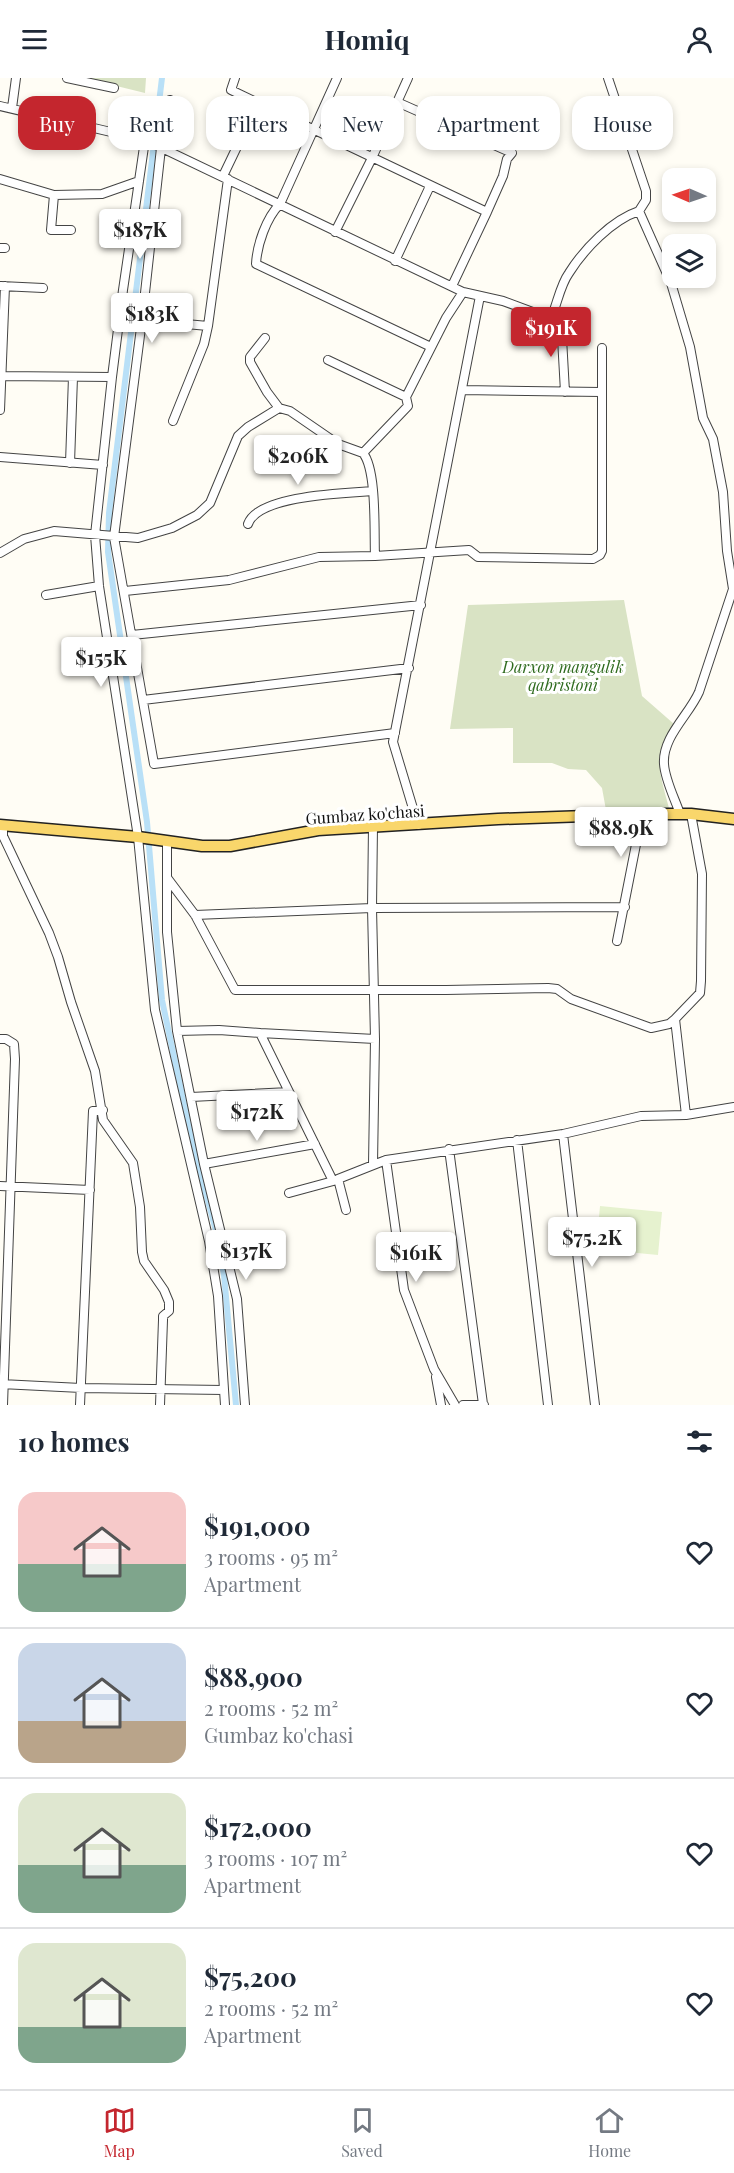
<!DOCTYPE html>
<meta charset="utf-8">
<style>
:root{--surface:#fff;--page:#f2f2f3;--text:#1f2937;--muted:#747a83;--line:#e0e1e3;--accent:#c4262e}
body{margin:0;font-family:"Playfair Display",serif;background:var(--page);color:var(--text);height:100vh;display:flex;flex-direction:column;font-size:22px;white-space:nowrap}
*{box-sizing:border-box;margin:0}
p{font-size:20px;color:var(--muted)}
.icon{flex:none;width:33px;height:33px;fill:none;stroke:currentColor;stroke-width:2;stroke-linecap:round;stroke-linejoin:round}
.map{position:relative;height:1327px;overflow:hidden}
.sheet{display:flex;flex-direction:column;background:var(--surface);flex:1}
.sheet>*{flex:none}
.guide{position:absolute;left:18px;top:18px;width:699px;height:54px;display:flex;gap:12px}
.needle{width:39px;rotate:272deg}
.controls{position:absolute;left:662px;top:90px;display:grid;gap:12px}
.controls a{display:grid;place-items:center;width:54px;height:54px;border-radius:12px;background:var(--surface);box-shadow:0 3px 9px #0003;font-size:30px}
.price{position:absolute;translate:-50% -51px;padding:0 14px;border-radius:6px;background:#fff;color:#222;font-size:20px;line-height:39px;filter:drop-shadow(0 2px 3px #0008)}
.price::after{content:'';position:absolute;left:50%;top:36px;width:18px;height:14px;margin-left:-9px;background:inherit;clip-path:polygon(0 0,100% 0,50% 100%)}
.price.on{background:var(--accent);color:#fff}
ul{padding:0;list-style:none}
li{display:flex;align-items:center;gap:18px;height:150px;padding:0 18px}
li+li{border-top:2px solid var(--line)}
li span{display:grid;place-items:center;flex:none;width:168px;height:120px;border-radius:18px;color:#555}
li>.icon{margin-inline-start:auto}
span .icon{width:72px;height:72px;fill:#fffc;stroke-width:1}
li b{font-size:26px}
h2{display:flex;justify-content:space-between;align-items:center;height:72px;padding:0 18px;font-size:26px}
.pill{padding:0 21px;border-radius:18px;background:var(--surface);box-shadow:0 3px 9px #0003;font-size:21px;line-height:54px}
.pill.on{background:var(--accent);color:#fff}
header{display:flex;justify-content:space-between;align-items:center;height:78px;padding:0 18px;background:var(--surface);font-size:27px;font-weight:700}
.tabs{display:flex;justify-content:space-around;align-items:center;height:84px;border-top:2px solid var(--line);background:var(--surface);font-size:16px;color:var(--muted)}
.tabs a{display:grid;justify-items:center;gap:3px}
.tabs .on{color:var(--accent)}
.map>svg:first-child{display:block}
.cemetery{fill:#d9e3c4}
.pitch{fill:#e6f2cf}
.lines{fill:none;stroke-linecap:round;stroke-linejoin:round}
.canal{stroke:#b9e0f7;stroke-width:6}
.minor-casing{stroke:#444;stroke-width:10}
.major-casing{stroke:#222;stroke-width:13}
.minor{stroke:#fff;stroke-width:8}
.major{stroke:#f9d66b;stroke-width:10}
.labels{text-anchor:middle;dominant-baseline:central;stroke-width:6;stroke-linejoin:round;paint-order:stroke}
.park-label{font-size:16px;font-style:italic;fill:#2f6b1f;stroke:#fff}
.street-label{font-size:16px;fill:#111;stroke:#fff}
</style>
<header><svg class="icon" aria-label="menu" viewBox="0 0 24 24"><path d="M4 6h16M4 12h16M4 18h16"/></svg>Homiq<svg class="icon" aria-label="person" viewBox="0 0 24 24"><circle cx="12" cy="8" r="4"/><path d="M4 21q1-7 8-7t8 7"/></svg></header>
<div class="map">
<svg width="734" height="1327" viewBox="0 0 734 1327">
<rect width="100%" height="100%" fill="#fffdf5"/>
<path class="cemetery" d="M 84,0 L 146,0 L 145,15 Z
M 624,522 L 642,618 L 674,646 C 654,686 658,688 669,730 L 606,732 L 602,710 L 586,692 L 568,691 L 552,685 L 513,685 L 513,650 L 450,651 L 468,527 Z"/>
<path class="pitch" d="M 600,1128 L 662,1134 L 658,1177 L 596,1171 Z"/>
<g class="lines">
<path class="canal" d="M 162,0 L 109,435 L 108,474 L 147,744 L 162,922 L 191,1059 L 216,1153 L 224,1197 L 236,1327"/>
<defs>
<path id="minor" d="M 67,0 L 114,10
M 235,0 L 231,12 L 258,25
M 337,0 L 280,126 C 266,140 257,167 256,186 L 431,269
M 608,0 L 646,113 L 646,122 L 639,133 L 671,205 L 690,269 L 703,340 L 713,361 L 723,414 L 727,473 L 733,511 L 699,614 C 689,637 662,659 664,686 C 665,702 675,721 680,736
M 170,22 L 161,70 L 142,242 L 114,459 L 154,686 L 395,655
M 397,24 L 512,75 L 507,81 L 503,98 L 487,134
M 0,28 L 145,62 L 463,214 L 503,223 L 538,236 L 553,235 C 558,222 561,206 569,195 C 584,171 612,142 639,133
M 12,30 L 16,0
M 223,98 L 258,25 L 487,134 L 452,208
M 0,101 L 54,117 L 102,116 L 139,103
M 54,117 L 51,152 L 71,152
M 335,154 L 372,80 L 408,0
M 0,170 L 5,170
M 395,183 L 430,108
M 1,208 L 43,210
M 553,235 L 560,237 L 561,242 L 565,314
M 142,242 L 208,248
M 265,260 L 250,279 L 250,284 L 267,314 L 279,330
M 328,282 L 406,319
M 0,298 L 112,299 L 95,457 L 99,508 L 138,759 L 155,932 L 209,1163 L 218,1218 L 225,1327
M 112,299 L 123,212 L 145,62
M 462,312 L 601,314
M 0,332 L 5,208
M 173,343 L 204,266 L 208,248 L 228,101
M 363,375 C 377,392 374,455 375,478 L 469,472 L 478,479 L 593,481 L 600,477 L 602,473 L 602,270
M 363,375 L 408,328 L 406,319 L 446,240 L 463,214
M 0,379 L 103,387
M 70,385 L 73,299
M 248,446 C 258,417 346,415 373,413
M 0,475 L 24,461 L 54,453 L 138,460 L 172,450 L 197,437 L 210,425 L 238,358 L 248,349 L 279,330 L 290,333 L 338,366 L 363,375
M 125,513 L 229,502 L 319,479 L 375,478
M 46,517 L 99,508
M 132,557 L 421,527
M 143,622 L 409,590
M 3,747 L 3,758 L 49,855 L 58,879 L 71,924 L 95,993 L 103,1042 L 133,1085 L 140,1129 L 142,1174 L 144,1183 L 164,1212 L 169,1224 L 169,1233 L 163,1238 L 163,1242 L 160,1327
M 418,747 L 393,664 L 480,218
M 167,764 L 167,854 L 177,953 L 204,1086 L 237,1221 L 245,1327
M 168,801 L 195,837 L 235,912 L 446,912 L 548,910 L 557,911 L 571,921 L 651,950 L 669,946 L 675,941 L 686,1037
M 195,837 L 372,830 L 625,829
M 617,863 L 642,736
M 675,941 L 700,915 L 701,903 L 702,796 L 691,736
M 177,953 L 219,952 L 260,955 L 333,1103
M 260,955 L 375,961
M 0,961 L 6,961 L 14,966 L 15,981 L 3,1327
M 191,1019 L 289,1014
M 563,1056 L 595,1327
M 517,1062 L 548,1327
M 449,1071 L 483,1326
M 386,1082 L 404,1212 L 434,1291 L 455,1327
M 204,1086 L 315,1066
M 373,1086 L 375,961 L 372,830 L 373,748
M 0,1108 L 90,1112
M 289,1115 L 337,1102
M 346,1132 L 338,1101 L 386,1082 L 563,1056 L 641,1038 L 686,1037 L 734,1029
M 436,1299 L 441,1327
M 1,1306 L 81,1310 L 224,1312
M 80,1327 L 93,1033 L 103,1032
M 463,1327 L 484,1327"/>
<path id="major" d="M 0,747 L 138,759 L 202,768 L 230,768 L 318,752 L 498,741 L 642,736 L 691,736 L 734,741"/>
</defs>
<use href="#minor" class="minor-casing"/>
<use href="#major" class="major-casing"/>
<use href="#minor" class="minor"/>
<use href="#major" class="major"/>
</g>
<g class="labels">
<g class="park-label">
<text x="563" y="588">Darxon mangulik<tspan x="563" dy="18">qabristoni</tspan></text>
</g>
<g class="street-label">
<text transform="translate(365 736) rotate(-4)">Gumbaz ko'chasi</text>
</g>
</g>
</svg>
<div class="controls">
<a><svg class="needle" viewBox="-14 -14 28 28"><path d="M0-13l5 13h-10z" fill="#e53935"/><path d="M0 13l5-13h-10z" fill="#747a83"/></svg></a>
<a><svg class="icon" aria-label="layers" viewBox="0 0 24 24"><path d="M12 4l9 5-9 5-9-5zM3 14l9 5 9-5"/></svg></a>
</div>
<b class="price" style="left:140px;top:182px">$187K</b>
<b class="price" style="left:152px;top:266px">$183K</b>
<b class="price on" style="left:551px;top:280px">$191K</b>
<b class="price" style="left:298px;top:408px">$206K</b>
<b class="price" style="left:101px;top:610px">$155K</b>
<b class="price" style="left:621px;top:780px">$88.9K</b>
<b class="price" style="left:257px;top:1064px">$172K</b>
<b class="price" style="left:592px;top:1190px">$75.2K</b>
<b class="price" style="left:246px;top:1203px">$137K</b>
<b class="price" style="left:416px;top:1205px">$161K</b>
<div class="guide">
<a class="pill on">Buy</a>
<a class="pill">Rent</a>
<a class="pill">Filters</a>
<a class="pill">New</a>
<a class="pill">Apartment</a>
<a class="pill">House</a>
</div>
</div>
<section class="sheet">
<h2>10 homes<svg class="icon" aria-label="filters" viewBox="0 0 24 24"><path d="M4 7h16M4 17h16"/><circle cx="9" cy="7" r="2"/><circle cx="15" cy="17" r="2"/></svg></h2>
<ul>
<li><span style="background:linear-gradient(#f6c9c9 60%,#7fa58c 0)"><svg class="icon" aria-label="home" viewBox="0 0 24 24"><path d="M3 11l9-7 9 7M6 9v11h12V9"/></svg></span><div><b>$191,000</b><p>3 rooms · 95 m²</p><p>Apartment</p></div><svg class="icon" aria-label="heart" viewBox="0 0 24 24"><path d="M12 20l-8-8c-3-5 5-10 8-4 3-6 11-1 8 4z"/></svg></li>
<li><span style="background:linear-gradient(#c9d6e8 65%,#b9a48a 0)"><svg class="icon" aria-label="home" viewBox="0 0 24 24"><path d="M3 11l9-7 9 7M6 9v11h12V9"/></svg></span><div><b>$88,900</b><p>2 rooms · 52 m²</p><p>Gumbaz ko'chasi</p></div><svg class="icon" aria-label="heart" viewBox="0 0 24 24"><path d="M12 20l-8-8c-3-5 5-10 8-4 3-6 11-1 8 4z"/></svg></li>
<li><span style="background:linear-gradient(#dfe7d0 60%,#7fa58c 0)"><svg class="icon" aria-label="home" viewBox="0 0 24 24"><path d="M3 11l9-7 9 7M6 9v11h12V9"/></svg></span><div><b>$172,000</b><p>3 rooms · 107 m²</p><p>Apartment</p></div><svg class="icon" aria-label="heart" viewBox="0 0 24 24"><path d="M12 20l-8-8c-3-5 5-10 8-4 3-6 11-1 8 4z"/></svg></li>
<li><span style="background:linear-gradient(#dfe7d0 70%,#7fa58c 0)"><svg class="icon" aria-label="home" viewBox="0 0 24 24"><path d="M3 11l9-7 9 7M6 9v11h12V9"/></svg></span><div><b>$75,200</b><p>2 rooms · 52 m²</p><p>Apartment</p></div><svg class="icon" aria-label="heart" viewBox="0 0 24 24"><path d="M12 20l-8-8c-3-5 5-10 8-4 3-6 11-1 8 4z"/></svg></li>
</ul>
</section>
<nav class="tabs">
<a class="on"><svg class="icon" aria-label="map" viewBox="0 0 24 24"><path d="M3 6l6-2 6 2 6-2v14l-6 2-6-2-6 2zM9 4v14M15 6v14"/></svg>Map</a>
<a><svg class="icon" aria-label="saved" viewBox="0 0 24 24"><path d="M7 4h10v16l-5-4-5 4z"/></svg>Saved</a>
<a><svg class="icon" aria-label="home" viewBox="0 0 24 24"><path d="M3 11l9-7 9 7M6 9v11h12V9"/></svg>Home</a>
</nav>
